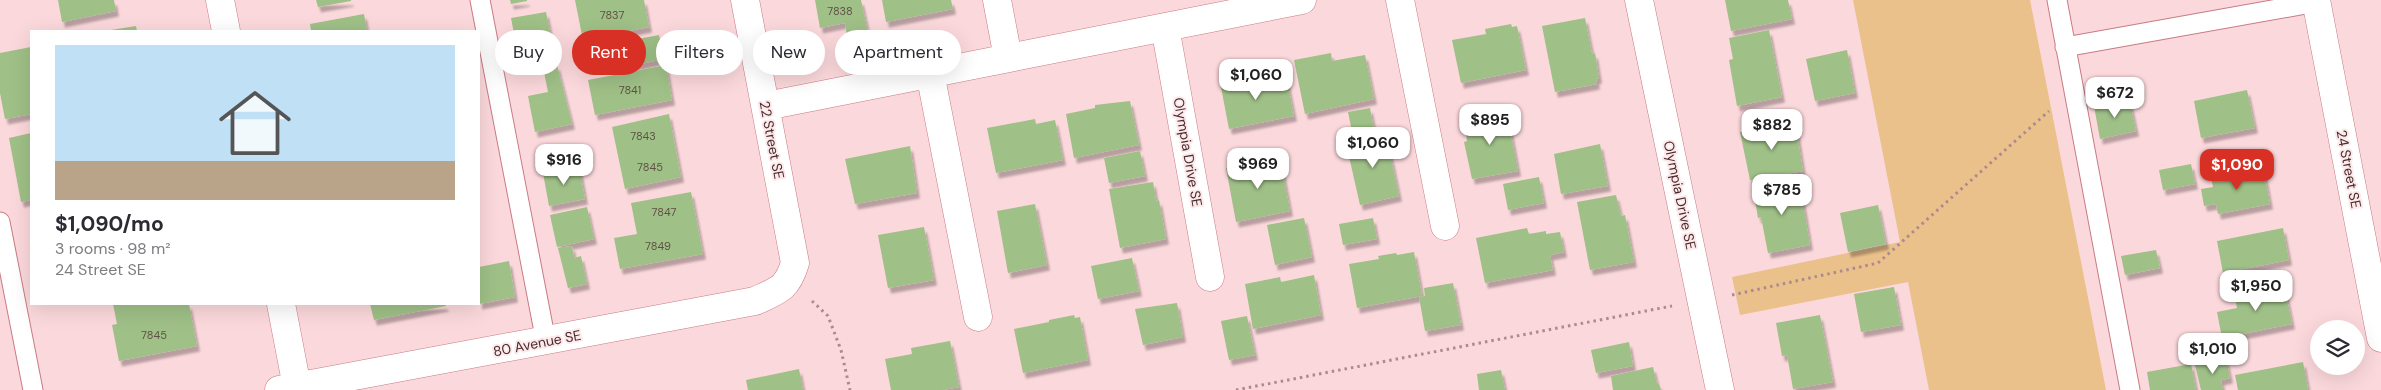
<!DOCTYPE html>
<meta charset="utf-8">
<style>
:root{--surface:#fff;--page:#f2f2f3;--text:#2b2b33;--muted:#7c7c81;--line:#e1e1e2;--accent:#d93025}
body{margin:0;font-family:"DM Sans",sans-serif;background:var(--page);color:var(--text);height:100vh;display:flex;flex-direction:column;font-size:19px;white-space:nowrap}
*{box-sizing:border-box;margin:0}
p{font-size:16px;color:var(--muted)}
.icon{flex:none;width:28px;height:28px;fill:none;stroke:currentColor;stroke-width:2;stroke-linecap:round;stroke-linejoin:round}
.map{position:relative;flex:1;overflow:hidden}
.sheet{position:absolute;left:30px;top:30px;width:450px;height:275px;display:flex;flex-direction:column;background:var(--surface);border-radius:0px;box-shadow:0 5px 20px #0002}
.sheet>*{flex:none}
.top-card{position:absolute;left:495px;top:30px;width:475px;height:45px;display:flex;gap:10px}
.buttons{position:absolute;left:2310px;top:320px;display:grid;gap:10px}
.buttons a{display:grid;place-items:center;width:55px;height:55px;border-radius:50%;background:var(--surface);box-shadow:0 5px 20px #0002;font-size:25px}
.price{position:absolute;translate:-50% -42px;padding:0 11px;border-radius:10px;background:#fff;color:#222;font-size:16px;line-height:32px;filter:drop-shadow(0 1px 2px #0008)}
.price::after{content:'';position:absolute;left:50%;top:30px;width:15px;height:11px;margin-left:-8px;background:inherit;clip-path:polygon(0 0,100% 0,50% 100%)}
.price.selected{background:var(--accent);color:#fff}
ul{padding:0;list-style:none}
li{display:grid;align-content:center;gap:10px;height:265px;padding:0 25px}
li+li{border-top:1px solid var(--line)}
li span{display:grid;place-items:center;height:155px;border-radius:0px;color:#555}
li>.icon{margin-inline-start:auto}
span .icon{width:90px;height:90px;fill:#fffc;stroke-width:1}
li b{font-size:21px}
.chip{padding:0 18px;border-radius:22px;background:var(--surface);box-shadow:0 5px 20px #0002;font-size:18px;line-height:45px}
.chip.selected{background:var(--accent);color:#fff}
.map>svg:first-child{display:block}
.green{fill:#ebc18b}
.building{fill:#9fc087;filter:url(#shadow)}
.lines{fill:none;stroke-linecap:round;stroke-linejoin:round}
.lane-casing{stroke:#c97b84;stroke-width:21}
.street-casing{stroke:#c97b84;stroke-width:29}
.path{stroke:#ac8a8e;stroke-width:3;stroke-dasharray:2.5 4;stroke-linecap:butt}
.lane{stroke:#fff;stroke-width:19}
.street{stroke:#fff;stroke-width:28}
.labels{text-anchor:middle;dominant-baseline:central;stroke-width:4;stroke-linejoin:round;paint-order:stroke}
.number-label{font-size:11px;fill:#605044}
.street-label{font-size:14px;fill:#4b2a2e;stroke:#fceaeb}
</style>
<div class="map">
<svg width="2381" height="390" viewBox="0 0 2381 390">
<defs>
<filter id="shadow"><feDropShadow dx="3" dy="5.5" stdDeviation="1" flood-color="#0004"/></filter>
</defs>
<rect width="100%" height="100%" fill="#fbd8db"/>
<path class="green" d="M 1853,0 L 2030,0 L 2106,390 L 1929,390 L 1908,282 L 1740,315 L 1732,277 L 1900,242 Z"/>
<path class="building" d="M 58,0 L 114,0 L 116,11 L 62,22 Z
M 316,0 L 351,0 L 351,1 L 318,7 Z
M 510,0 L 527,0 L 527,1 L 511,4 Z
M 575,0 L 644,0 L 649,27 L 583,40 Z
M 815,0 L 861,0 L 868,33 L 847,37 L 845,23 L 820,28 Z
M 882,0 L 951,0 L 953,9 L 886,22 Z
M 1725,0 L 1788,0 L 1792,19 L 1731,31 Z
M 546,12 L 553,48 L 518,55 L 511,18 Z
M 364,14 L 367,31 L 311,31 L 310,24 Z
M 1585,18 L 1592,54 L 1595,53 L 1599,78 L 1596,79 L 1597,84 L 1555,92 L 1542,26 Z
M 1511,24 L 1512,27 L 1517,26 L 1526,70 L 1461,83 L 1452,40 L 1486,34 L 1485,29 Z
M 136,26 L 137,31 L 111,31 L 111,30 Z
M 1769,30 L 1782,97 L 1737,106 L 1729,60 L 1733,59 L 1729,38 Z
M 659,35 L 664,59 L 610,70 L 607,65 L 588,68 L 585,49 Z
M 31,47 L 31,114 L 5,119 L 0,93 L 0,53 Z
M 1847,50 L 1855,93 L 1815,101 L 1806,59 Z
M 1331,53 L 1332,61 L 1365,55 L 1374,99 L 1305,114 L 1294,60 Z
M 557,65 L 572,124 L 535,132 L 528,96 L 548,92 L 543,67 Z
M 666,65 L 672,100 L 595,115 L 588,80 Z
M 1259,75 L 1260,81 L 1286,76 L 1294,116 L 1229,129 L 1220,82 Z
M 2247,90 L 2255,128 L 2201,138 L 2194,101 Z
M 2129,98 L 2136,131 L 2100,139 L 2094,106 Z
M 1130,101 L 1139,145 L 1074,158 L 1066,114 L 1095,108 L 1095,105 Z
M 1370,108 L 1375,135 L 1347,141 L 1347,137 L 1353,136 L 1348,112 Z
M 1507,113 L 1518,171 L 1472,179 L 1464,142 L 1467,141 L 1464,121 Z
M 669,114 L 681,177 L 625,189 L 612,127 Z
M 1035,119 L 1036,124 L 1055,120 L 1063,160 L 996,173 L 987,128 Z
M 1795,121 L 1803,171 L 1750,180 L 1740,132 Z
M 31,133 L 31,200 L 21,202 L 9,138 Z
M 1386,134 L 1399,196 L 1360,205 L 1346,143 Z
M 1600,144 L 1608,186 L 1561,194 L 1554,154 Z
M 910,146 L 917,193 L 855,204 L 845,159 Z
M 1140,151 L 1145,176 L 1109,183 L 1104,158 Z
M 1280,158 L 1290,211 L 1236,222 L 1226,168 Z
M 2191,164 L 2195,184 L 2163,190 L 2159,170 Z
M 579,166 L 585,199 L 549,206 L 543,173 Z
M 2263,167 L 2270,204 L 2218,214 L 2216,204 L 2204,206 L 2201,189 L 2213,187 L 2211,177 Z
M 1539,177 L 1544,203 L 1508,210 L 1503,184 Z
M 1799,180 L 1810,245 L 1768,253 L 1761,217 L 1758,218 L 1754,194 L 1756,194 L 1755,188 Z
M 1153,182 L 1156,201 L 1159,200 L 1166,239 L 1120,248 L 1109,189 Z
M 691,192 L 703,254 L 620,269 L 614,238 L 637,234 L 631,203 Z
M 1616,195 L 1621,216 L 1625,215 L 1634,262 L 1590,270 L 1577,202 Z
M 1035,204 L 1047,265 L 1008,273 L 997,211 Z
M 1878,205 L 1886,244 L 1848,252 L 1840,213 Z
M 587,207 L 594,239 L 557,247 L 550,215 Z
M 1304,218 L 1312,257 L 1275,265 L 1267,225 Z
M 1373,218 L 1377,239 L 1343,245 L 1339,224 Z
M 924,227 L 934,280 L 888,288 L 878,235 Z
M 1527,228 L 1529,234 L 1546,231 L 1546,234 L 1560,232 L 1564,252 L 1550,255 L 1553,270 L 1485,283 L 1476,238 Z
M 2283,228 L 2289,260 L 2223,273 L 2217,241 Z
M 572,246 L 574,258 L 581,256 L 587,284 L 568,288 L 558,248 Z
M 2156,250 L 2160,268 L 2125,275 L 2121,256 Z
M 1414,252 L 1422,296 L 1357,308 L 1349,264 L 1379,259 L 1378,256 L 1396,253 L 1397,255 Z
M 1132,258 L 1139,291 L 1098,299 L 1091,266 Z
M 509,261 L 515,297 L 479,304 L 479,267 Z
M 1314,275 L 1321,315 L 1253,329 L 1245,284 L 1280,277 L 1281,282 Z
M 1453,283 L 1461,325 L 1425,331 L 1419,297 L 1425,296 L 1424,288 Z
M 2284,284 L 2292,324 L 2222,338 L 2217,312 L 2237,308 L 2234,293 Z
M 1894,287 L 1901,325 L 1861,332 L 1854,294 Z
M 1177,303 L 1183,337 L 1143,345 L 1135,309 Z
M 113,304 L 189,304 L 197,346 L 119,361 L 112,325 L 117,324 Z
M 370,304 L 445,304 L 446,306 L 374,320 Z
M 1074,315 L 1075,318 L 1080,317 L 1088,360 L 1023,373 L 1014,329 L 1049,322 L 1049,320 Z
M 1820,315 L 1833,382 L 1793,389 L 1787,355 L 1782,356 L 1776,323 Z
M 1247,316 L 1255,355 L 1229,360 L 1221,321 Z
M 950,341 L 959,387 L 942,390 L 891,390 L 885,359 L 912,354 L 911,348 Z
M 1629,342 L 1633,366 L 1596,373 L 1591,350 Z
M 2226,359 L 2230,378 L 2221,380 L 2223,390 L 2201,390 L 2195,365 Z
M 2303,362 L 2308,390 L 2238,390 L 2235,375 Z
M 2191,364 L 2196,390 L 2150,390 L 2147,372 Z
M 1653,367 L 1657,384 L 1659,384 L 1661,390 L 1613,390 L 1611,376 Z
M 799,369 L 803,390 L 748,390 L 746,380 Z
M 1501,370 L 1505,390 L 1479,390 L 1477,374 Z"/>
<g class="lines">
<defs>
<path id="lane" d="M 480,0 L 546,342
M 2057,0 L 2130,390
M 2065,47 L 2317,2
M 0,222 L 33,390"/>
<path id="street" d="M 220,0 L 226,31
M 997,0 L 1008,58
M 1400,0 L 1445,226
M 1639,0 L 1720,390
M 2316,0 L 2381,338
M 1165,27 L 1210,277
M 930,73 L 978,317
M 766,106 L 1302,0
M 281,304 L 297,387
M 279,390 L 755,301 C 779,290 787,289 795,263 L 745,0"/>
</defs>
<use href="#lane" class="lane-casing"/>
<use href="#street" class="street-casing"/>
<path class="path" d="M 1732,295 L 1878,263 L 2049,111
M 812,301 L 828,316 L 841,350 L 850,390
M 1236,390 L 1672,306"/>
<use href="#lane" class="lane"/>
<use href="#street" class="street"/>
</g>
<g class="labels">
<g class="number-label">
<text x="840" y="11">7838</text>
<text x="612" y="15">7837</text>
<text x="630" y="90">7841</text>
<text x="643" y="136">7843</text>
<text x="650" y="167">7845</text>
<text x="664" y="212">7847</text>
<text x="658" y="246">7849</text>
<text x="154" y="335">7845</text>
</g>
<g class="street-label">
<text transform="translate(772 140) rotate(79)">22 Street SE</text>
<text transform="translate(1188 152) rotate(80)">Olympia Drive SE</text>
<text transform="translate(2349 169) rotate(79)">24 Street SE</text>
<text transform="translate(1680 195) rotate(78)">Olympia Drive SE</text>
<text transform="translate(537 343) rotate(-11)">80 Avenue SE</text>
</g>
</g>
</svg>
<div class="buttons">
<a><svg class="icon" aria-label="layers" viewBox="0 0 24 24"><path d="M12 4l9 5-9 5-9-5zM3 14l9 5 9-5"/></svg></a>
</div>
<b class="price" style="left:1256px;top:101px">$1,060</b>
<b class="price" style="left:2115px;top:119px">$672</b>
<b class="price" style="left:1490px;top:146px">$895</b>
<b class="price" style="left:1772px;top:151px">$882</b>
<b class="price" style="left:1373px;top:169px">$1,060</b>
<b class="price" style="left:564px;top:186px">$916</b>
<b class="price" style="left:1258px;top:190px">$969</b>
<b class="price selected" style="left:2237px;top:191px">$1,090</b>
<b class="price" style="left:1782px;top:216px">$785</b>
<b class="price" style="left:2256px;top:312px">$1,950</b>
<b class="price" style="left:2213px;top:375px">$1,010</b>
<div class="top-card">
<a class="chip">Buy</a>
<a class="chip selected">Rent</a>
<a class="chip">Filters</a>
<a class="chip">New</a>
<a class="chip">Apartment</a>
</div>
<section class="sheet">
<ul>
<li><span style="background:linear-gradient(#bfe0f5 75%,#b9a48a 0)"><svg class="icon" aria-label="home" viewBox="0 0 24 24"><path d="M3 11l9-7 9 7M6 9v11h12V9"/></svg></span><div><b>$1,090/mo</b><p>3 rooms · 98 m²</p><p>24 Street SE</p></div></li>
</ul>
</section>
</div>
